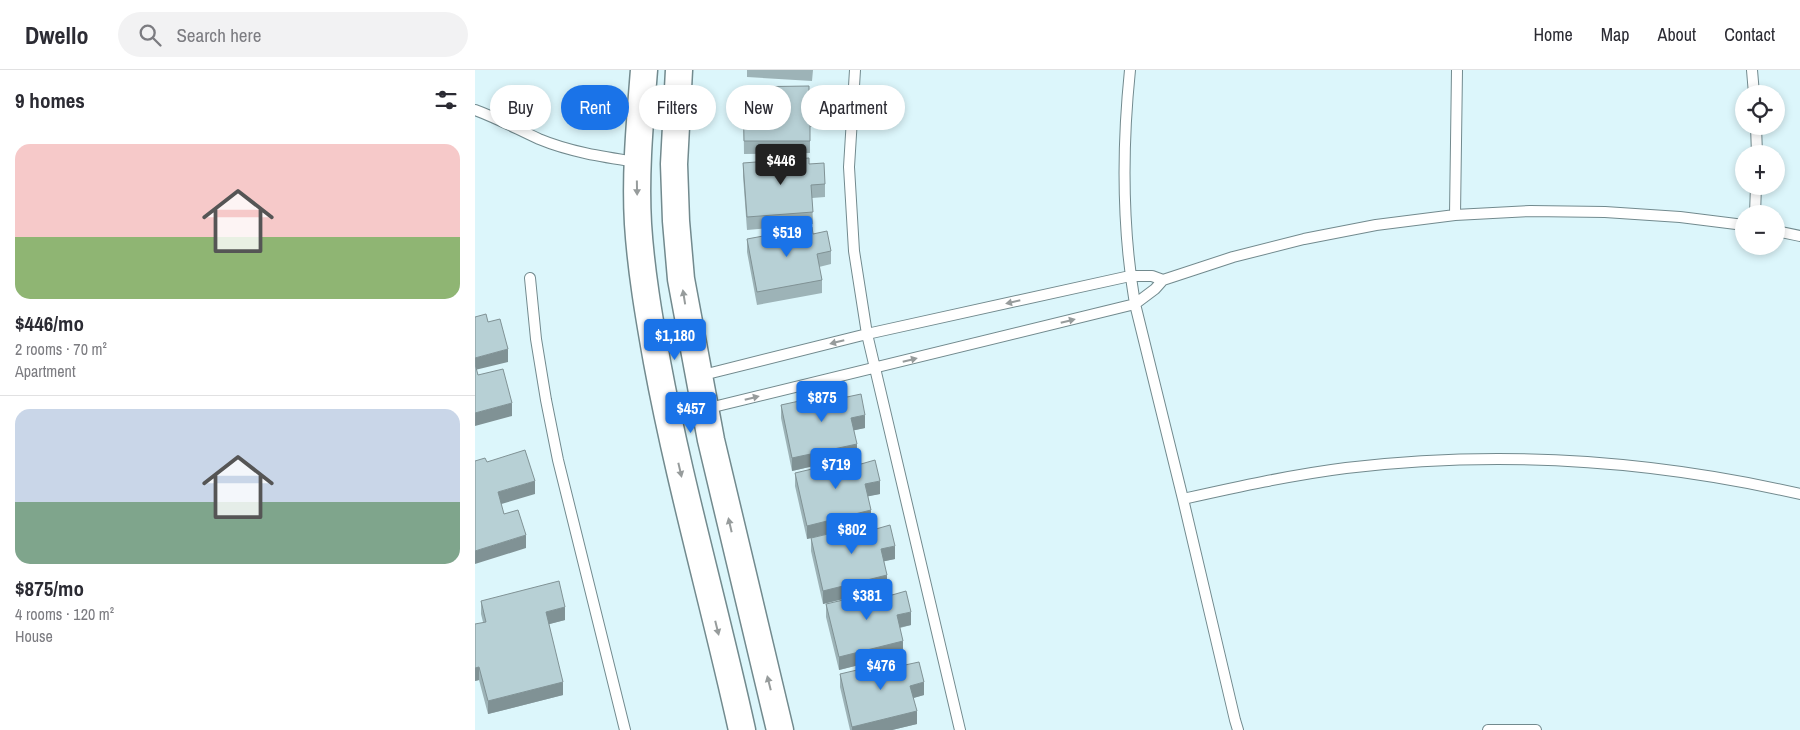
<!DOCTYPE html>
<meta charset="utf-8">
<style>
:root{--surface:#fff;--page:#f2f2f3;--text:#2b2b33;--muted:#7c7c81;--line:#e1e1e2;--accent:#1a73e8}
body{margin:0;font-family:"Archivo Narrow",sans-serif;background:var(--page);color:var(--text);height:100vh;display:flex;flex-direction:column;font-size:19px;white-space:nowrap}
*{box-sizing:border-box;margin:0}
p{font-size:16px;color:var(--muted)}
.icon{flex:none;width:28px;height:28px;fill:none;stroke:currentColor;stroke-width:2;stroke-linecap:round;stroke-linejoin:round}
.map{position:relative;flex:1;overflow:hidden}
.side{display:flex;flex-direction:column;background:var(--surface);width:475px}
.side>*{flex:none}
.banner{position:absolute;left:15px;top:15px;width:475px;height:45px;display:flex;gap:10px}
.controls{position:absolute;left:1260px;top:15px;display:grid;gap:10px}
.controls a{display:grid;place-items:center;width:50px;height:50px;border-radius:50%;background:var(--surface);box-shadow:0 2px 8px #0003;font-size:25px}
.price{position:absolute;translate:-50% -42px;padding:0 11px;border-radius:5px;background:var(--accent);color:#fff;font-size:16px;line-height:32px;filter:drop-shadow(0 1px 2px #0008)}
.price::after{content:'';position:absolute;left:50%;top:30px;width:15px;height:11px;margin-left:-8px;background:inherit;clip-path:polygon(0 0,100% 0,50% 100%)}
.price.active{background:#222;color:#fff}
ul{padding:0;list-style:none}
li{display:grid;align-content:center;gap:10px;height:265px;padding:0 15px}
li+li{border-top:1px solid var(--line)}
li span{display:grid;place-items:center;height:155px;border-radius:15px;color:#555}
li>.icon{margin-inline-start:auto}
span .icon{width:90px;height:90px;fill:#fffc;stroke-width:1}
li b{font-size:21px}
h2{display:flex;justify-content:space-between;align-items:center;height:60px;padding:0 15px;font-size:21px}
.tag{padding:0 18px;border-radius:22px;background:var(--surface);box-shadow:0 2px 8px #0003;font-size:18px;line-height:45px}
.tag.active{background:var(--accent);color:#fff}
header{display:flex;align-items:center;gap:30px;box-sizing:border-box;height:70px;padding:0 25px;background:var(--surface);border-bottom:1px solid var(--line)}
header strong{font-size:24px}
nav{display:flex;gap:28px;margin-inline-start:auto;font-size:18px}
.search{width:350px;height:45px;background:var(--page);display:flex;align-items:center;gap:12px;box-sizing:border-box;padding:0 18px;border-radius:28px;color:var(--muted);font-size:19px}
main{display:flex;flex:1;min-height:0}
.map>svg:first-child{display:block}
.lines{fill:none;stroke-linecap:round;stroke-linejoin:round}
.service-casing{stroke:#728a8e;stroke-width:12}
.tertiary-casing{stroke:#728a8e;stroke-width:29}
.service{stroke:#fff;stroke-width:10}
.tertiary{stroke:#fff;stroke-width:26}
.wall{fill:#9db3b7}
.shaded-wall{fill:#809295}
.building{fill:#b7d0d5;stroke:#809295}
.oneway{fill:#979c9c}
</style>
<header>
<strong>Dwello</strong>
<div class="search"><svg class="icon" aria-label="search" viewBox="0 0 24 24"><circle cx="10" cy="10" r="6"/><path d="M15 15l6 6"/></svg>Search here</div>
<nav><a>Home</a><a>Map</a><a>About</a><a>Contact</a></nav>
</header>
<main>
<section class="side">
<h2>9 homes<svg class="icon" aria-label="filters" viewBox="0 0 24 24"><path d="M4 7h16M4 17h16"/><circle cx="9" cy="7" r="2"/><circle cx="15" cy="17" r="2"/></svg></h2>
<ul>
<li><span style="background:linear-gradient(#f6c9c9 60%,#8fb573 0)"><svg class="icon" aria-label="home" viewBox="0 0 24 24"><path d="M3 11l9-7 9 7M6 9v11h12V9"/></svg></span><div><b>$446/mo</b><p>2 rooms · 70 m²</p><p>Apartment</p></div></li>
<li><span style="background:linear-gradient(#c9d6e8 60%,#7fa58c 0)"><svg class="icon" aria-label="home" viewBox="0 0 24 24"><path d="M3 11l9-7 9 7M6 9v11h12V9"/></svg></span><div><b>$875/mo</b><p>4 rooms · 120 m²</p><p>House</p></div></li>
</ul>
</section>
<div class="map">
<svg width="1325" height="660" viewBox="0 0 1325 660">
<rect width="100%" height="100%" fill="#dcf6fb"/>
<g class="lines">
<defs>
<path id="service" d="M 380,0 L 374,97 L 379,181 L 392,264 L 485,660
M 655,0 C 647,78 647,157 660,234 L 708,429 L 760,650 L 763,660
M 1277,0 L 1279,24
M 0,40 C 22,48 42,59 64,69 C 95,82 129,87 162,92
M 1281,56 L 1282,84
M 1280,144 L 1281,116
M 980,145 L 982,0
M 1301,161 L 1325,166
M 55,208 L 61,269 L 71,330 L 83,390 L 150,660
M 224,306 L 392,264 L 655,206 L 677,206 L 688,210
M 230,339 L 660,234 L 680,219 L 688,210 L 758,187 L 829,169 L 901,155 L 980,145 L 1055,141 L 1130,142 L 1205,147 L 1269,155
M 708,429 C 762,417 816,405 871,398 C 1022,380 1177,390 1325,424
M 1013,660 L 1061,660"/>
<path id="tertiary" d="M 169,0 C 165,51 160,103 163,154 C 166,201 174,247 182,292 C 205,416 240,537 267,660
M 204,0 L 199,94 L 201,151 L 206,209 L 236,370 L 305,660"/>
</defs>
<use href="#service" class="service-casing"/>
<use href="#tertiary" class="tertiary-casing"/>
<use href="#service" class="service"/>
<use href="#tertiary" class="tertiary"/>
</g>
<path class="wall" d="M 272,0 L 338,0 L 337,11 L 272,7 Z
M 268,17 L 334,23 L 349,23 L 349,57 L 335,57 L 335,83 L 269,84 Z
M 268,93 L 334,94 L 350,114 L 350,127 L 337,128 L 338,154 L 272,160 L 268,106 Z
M 338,164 L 356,181 L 356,194 L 344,197 L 347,210 L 347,223 L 282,235 L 272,182 L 272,169 Z
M 372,327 L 390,358 L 379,360 L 382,386 L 317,401 L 306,348 L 306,335 Z
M 386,394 L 405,424 L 393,426 L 396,453 L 332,469 L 320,416 L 320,403 Z
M 401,459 L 420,489 L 409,491 L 412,518 L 348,534 L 336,481 L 336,468 Z
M 417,525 L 436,555 L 425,558 L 428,584 L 364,600 L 351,547 L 351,534 Z
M 6,531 L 90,550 L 74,554 L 88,625 L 13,644 L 4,610 L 0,611 L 8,552 L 6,544 Z
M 430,595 L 449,625 L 438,628 L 442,654 L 417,660 L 375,660 L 365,617 L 365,604 Z"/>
<path class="shaded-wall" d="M 33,279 L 33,292 L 0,300 L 0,288 Z
M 37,333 L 37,346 L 0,356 L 0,343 Z
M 390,345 L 390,358 L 376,361 L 376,348 Z
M 382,374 L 382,386 L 317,401 L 317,388 Z
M 60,411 L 60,424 L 23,435 L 23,422 Z
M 405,411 L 405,424 L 390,427 L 390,414 Z
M 396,440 L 396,453 L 332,469 L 332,456 Z
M 51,465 L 51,478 L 0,494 L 0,481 Z
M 420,476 L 420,489 L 406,492 L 406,479 Z
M 412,505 L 412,518 L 348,534 L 348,521 Z
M 90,537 L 90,550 L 71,555 L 71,542 Z
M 436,542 L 436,555 L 422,558 L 422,545 Z
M 428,571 L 428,584 L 364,600 L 364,587 Z
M 4,597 L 4,610 L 0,611 L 0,598 Z
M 88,612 L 88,625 L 13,644 L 13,631 Z
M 449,612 L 449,625 L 435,629 L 435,616 Z
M 442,641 L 442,654 L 417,660 L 377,660 L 377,657 Z"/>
<path class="building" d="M 334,16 L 334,23 L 349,23 L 349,44 L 335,44 L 335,71 L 269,71 L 268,17 Z
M 334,88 L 334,94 L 349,93 L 350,114 L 336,115 L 338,142 L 272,147 L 268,93 Z
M 337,157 L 338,164 L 352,161 L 356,181 L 342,184 L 347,210 L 282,222 L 272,169 Z
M 11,244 L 13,252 L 25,249 L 33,279 L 0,288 L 0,247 Z
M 0,294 L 3,305 L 28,299 L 37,333 L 0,343 Z
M 370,321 L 372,327 L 386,324 L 390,345 L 376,348 L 382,374 L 317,388 L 306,335 Z
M 50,380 L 60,411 L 23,422 L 29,444 L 43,440 L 51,465 L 0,481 L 0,391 L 10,388 L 12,392 Z
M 384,388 L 386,394 L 400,390 L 405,411 L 390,414 L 396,440 L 332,456 L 320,403 Z
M 400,453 L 401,459 L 415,455 L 420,476 L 406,479 L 412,505 L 348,521 L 336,468 Z
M 84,511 L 90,537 L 71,542 L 88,612 L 13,631 L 4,597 L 0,598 L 0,554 L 11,552 L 6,531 Z
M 415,519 L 417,525 L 431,521 L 436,542 L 422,545 L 428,571 L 364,587 L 351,534 Z
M 429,589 L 430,595 L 444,592 L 449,612 L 435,616 L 442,641 L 377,657 L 365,604 Z"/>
<defs><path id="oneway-solid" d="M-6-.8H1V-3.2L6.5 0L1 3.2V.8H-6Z" transform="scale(1.25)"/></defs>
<g class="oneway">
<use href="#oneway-solid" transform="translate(162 118) rotate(89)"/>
<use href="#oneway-solid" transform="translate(209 227) rotate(-99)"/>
<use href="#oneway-solid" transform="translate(538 232) rotate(167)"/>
<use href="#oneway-solid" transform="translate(593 251) rotate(-14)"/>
<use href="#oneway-solid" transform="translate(362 272) rotate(166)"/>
<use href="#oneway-solid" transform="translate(435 290) rotate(-14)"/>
<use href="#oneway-solid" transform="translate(277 328) rotate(-14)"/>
<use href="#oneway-solid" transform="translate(205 400) rotate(77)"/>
<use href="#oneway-solid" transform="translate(255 455) rotate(-103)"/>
<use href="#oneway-solid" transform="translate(242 558) rotate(76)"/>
<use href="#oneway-solid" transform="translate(294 613) rotate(-104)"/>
</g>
</svg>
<div class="controls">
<a><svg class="icon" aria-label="locate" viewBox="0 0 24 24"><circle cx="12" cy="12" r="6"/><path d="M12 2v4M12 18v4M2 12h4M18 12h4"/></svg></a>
<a>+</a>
<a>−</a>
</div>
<b class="price active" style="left:306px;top:116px">$446</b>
<b class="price" style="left:312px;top:188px">$519</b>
<b class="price" style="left:200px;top:291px">$1,180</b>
<b class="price" style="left:347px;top:353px">$875</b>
<b class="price" style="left:216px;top:364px">$457</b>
<b class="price" style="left:361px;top:420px">$719</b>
<b class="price" style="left:377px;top:485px">$802</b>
<b class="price" style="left:392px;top:551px">$381</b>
<b class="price" style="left:406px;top:621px">$476</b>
<div class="banner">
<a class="tag">Buy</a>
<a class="tag active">Rent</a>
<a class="tag">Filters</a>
<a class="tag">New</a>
<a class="tag">Apartment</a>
</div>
</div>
</main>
